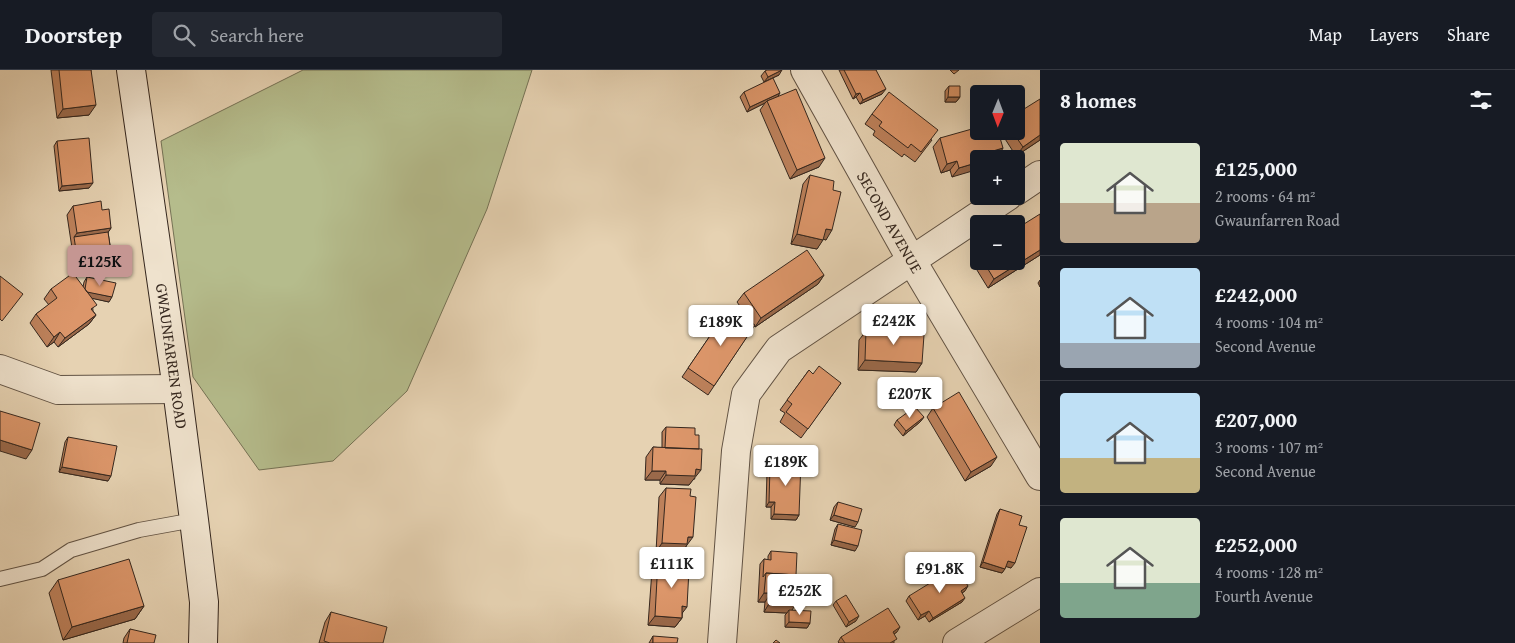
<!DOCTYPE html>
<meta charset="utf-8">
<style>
:root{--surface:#171b24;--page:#242831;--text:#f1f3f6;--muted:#9ea1a6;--line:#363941;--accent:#c59692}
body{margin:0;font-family:"Gentium Book Plus",serif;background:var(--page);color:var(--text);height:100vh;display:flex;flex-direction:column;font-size:19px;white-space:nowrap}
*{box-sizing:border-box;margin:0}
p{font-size:16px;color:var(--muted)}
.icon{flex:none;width:28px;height:28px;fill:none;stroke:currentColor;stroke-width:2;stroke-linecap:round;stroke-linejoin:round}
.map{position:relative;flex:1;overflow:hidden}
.panel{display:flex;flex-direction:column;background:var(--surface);width:475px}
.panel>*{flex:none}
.needle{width:32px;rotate:181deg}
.tools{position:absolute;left:970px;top:15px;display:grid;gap:10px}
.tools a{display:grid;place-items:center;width:55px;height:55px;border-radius:5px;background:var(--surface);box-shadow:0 5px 20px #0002;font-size:25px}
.price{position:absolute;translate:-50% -42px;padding:0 11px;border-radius:5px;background:#fff;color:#222;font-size:16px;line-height:32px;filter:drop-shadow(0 1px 2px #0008)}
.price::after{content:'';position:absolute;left:50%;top:30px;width:15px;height:11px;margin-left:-8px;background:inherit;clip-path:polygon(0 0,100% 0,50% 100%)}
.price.selected{background:var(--accent);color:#111}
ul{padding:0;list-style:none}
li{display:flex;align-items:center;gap:15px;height:125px;padding:0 20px}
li+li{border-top:1px solid var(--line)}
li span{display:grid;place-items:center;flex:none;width:140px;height:100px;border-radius:5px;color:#555}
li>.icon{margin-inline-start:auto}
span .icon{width:60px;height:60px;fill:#fffc;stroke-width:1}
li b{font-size:21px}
h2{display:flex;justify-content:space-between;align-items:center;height:60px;padding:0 20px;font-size:21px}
header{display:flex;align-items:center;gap:30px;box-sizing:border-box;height:70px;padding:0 25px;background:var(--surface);border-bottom:1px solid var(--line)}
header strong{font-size:24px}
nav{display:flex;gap:28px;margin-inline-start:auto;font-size:18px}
.search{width:350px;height:45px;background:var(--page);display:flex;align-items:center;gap:12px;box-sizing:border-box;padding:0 18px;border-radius:5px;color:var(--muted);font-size:19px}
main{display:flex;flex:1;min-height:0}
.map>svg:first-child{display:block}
.green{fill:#b5bc8c;stroke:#757255}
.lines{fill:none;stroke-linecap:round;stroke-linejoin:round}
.lane-casing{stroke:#615243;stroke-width:16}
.street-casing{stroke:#615243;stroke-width:30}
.secondary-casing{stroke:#35271e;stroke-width:30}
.lane{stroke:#efe2cd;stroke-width:14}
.street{stroke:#efe2cd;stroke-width:28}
.secondary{stroke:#efe2cd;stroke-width:28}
.wall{fill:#bd815b;stroke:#35271e}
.shaded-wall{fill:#9a694a;stroke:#35271e}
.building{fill:#dc966a;stroke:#35271e}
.labels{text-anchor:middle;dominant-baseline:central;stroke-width:5;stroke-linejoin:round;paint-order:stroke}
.street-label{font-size:16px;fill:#35271e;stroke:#efe2cd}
</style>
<header>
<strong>Doorstep</strong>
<div class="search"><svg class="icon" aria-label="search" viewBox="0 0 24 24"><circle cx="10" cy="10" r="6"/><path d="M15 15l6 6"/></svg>Search here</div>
<nav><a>Map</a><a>Layers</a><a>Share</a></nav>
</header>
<main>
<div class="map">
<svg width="1040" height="573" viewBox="0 0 1040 573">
<rect width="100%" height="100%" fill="#e6d2b2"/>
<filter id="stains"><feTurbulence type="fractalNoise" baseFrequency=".004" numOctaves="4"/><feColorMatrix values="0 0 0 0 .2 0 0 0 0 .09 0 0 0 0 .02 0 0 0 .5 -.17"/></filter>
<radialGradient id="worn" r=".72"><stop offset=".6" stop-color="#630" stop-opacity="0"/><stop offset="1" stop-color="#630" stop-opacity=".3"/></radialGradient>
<path class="green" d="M 303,0 L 532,0 L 487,139 L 407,321 L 333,391 L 259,400 L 193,307 L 161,71 Z"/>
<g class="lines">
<defs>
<path id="lane" d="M 0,509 L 42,499 L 71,480 L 139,460 L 194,450"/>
<path id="street" d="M 805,0 L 912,191 L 1040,406
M 1016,121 L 1040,105
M 0,299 L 58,320 L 177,319
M 722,573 L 736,381 L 746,324 L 779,279 L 1008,126
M 957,573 L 1040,522"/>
<path id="secondary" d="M 131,0 L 177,319 L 194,450 L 204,532 L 203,573"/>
</defs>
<use href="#lane" class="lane-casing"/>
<use href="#street" class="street-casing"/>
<use href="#secondary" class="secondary-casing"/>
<use href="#lane" class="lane"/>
<use href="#street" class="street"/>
<use href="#secondary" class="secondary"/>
</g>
<path class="wall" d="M 51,0 L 91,0 L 89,45 L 57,48 Z
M 839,0 L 876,0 L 882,24 L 860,34 L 856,27 L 853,29 Z
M 950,0 L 959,0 L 954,4 Z
M 765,1 L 779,5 L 764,12 L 761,6 Z
M 949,16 L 960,27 L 956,32 L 945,32 L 945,21 Z
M 744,22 L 778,26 L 819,97 L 790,109 L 760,40 L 765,33 L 747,42 L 740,27 Z
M 1040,29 L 1040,70 L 1016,86 L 1000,61 L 1016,61 Z
M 872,44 L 932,70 L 915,92 L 904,84 L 902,87 L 873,65 L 875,61 L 865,54 Z
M 940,68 L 1003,78 L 997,87 L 994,89 L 979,89 L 952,107 L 950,100 L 941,103 L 933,77 Z
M 57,71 L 89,118 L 59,121 L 54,76 Z
M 810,105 L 833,120 L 826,170 L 823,169 L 817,179 L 791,174 L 803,114 Z
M 73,136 L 102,140 L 111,158 L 108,162 L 111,182 L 108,186 L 106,187 L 106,189 L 103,194 L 75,198 L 67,145 Z
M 1040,144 L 1040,185 L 988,218 L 972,192 L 979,182 L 979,191 L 1016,191 Z
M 824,205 L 818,214 L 755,257 L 754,256 L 708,325 L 682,307 L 729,238 L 752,253 L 737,232 L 744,223 Z
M 87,207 L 109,232 L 92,228 L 93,241 L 96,245 L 89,254 L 58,277 L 54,272 L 47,277 L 30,253 L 36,244 L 49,235 L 44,229 L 51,219 L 83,217 L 84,212 Z
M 1040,210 L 1040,217 L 1038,213 Z
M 878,257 L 922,293 L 916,302 L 858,300 L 859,270 L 866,261 L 875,262 Z
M 809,300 L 813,304 L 841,313 L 801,368 L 780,352 L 785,343 L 780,340 Z
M 933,338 L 991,396 L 965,411 L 927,347 Z
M 924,347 L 920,352 L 903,366 L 894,355 L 897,350 Z
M 666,357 L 695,409 L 693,409 L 689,415 L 660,414 L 660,410 L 645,410 L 646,387 L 653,377 L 662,378 L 662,362 Z
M 68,367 L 108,411 L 59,402 L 65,372 Z
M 778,390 L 799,445 L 796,450 L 771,449 L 771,437 L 766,437 L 767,402 L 770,397 L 774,397 L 774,395 Z
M 666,418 L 690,426 L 686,477 L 681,483 L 656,482 L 659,427 Z
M 838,432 L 855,457 L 830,450 L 834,437 Z
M 1000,439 L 1019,455 L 1011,498 L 1006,496 L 1002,503 L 980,497 L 997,444 Z
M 838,454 L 855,481 L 831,475 L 835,459 Z
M 771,481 L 792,540 L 810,553 L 807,558 L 785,557 L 785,545 L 787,543 L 764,542 L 765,532 L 758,532 L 760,494 L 764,489 L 768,490 L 768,486 Z
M 658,490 L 685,499 L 682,548 L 675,557 L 648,555 L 652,500 Z
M 58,510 L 144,536 L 135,549 L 63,570 L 49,523 Z
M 965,521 L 962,523 L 962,532 L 929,552 L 925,546 L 918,550 L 906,531 L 909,526 Z
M 836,531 L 856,551 L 846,557 L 833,535 Z
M 331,542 L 383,573 L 319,573 L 325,552 Z
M 130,559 L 154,573 L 123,573 L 124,568 Z
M 897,562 L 894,564 L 894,573 L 839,573 L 838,572 L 841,567 Z
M 653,566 L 653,573 L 649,573 Z"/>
<path class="shaded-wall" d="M 782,0 L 779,5 L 764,12 L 768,7 Z
M 886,19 L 882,24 L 860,34 L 863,30 Z
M 780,23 L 777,28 L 767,31 L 765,33 L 747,42 L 750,37 Z
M 860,23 L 856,27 L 853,29 L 856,24 Z
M 948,27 L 960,27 L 956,32 L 945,32 Z
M 96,35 L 89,45 L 57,48 L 63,39 Z
M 1040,65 L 1040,70 L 1016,86 L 1023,77 Z
M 1003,78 L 997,87 L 994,89 L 988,89 L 993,81 Z
M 825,88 L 819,97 L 790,109 L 797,100 Z
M 957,91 L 950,100 L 941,103 L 947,94 Z
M 979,92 L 979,99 L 952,107 L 959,98 Z
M 93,113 L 89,118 L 59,121 L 62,116 Z
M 111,158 L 105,167 L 74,167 L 77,163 Z
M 826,159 L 832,160 L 826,170 L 819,168 Z
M 797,164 L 823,170 L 817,179 L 791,174 Z
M 1040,180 L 1040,185 L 988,218 L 994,209 Z
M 105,182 L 111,182 L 108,186 L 102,187 Z
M 106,189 L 103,194 L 75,198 L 78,193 Z
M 824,205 L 818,214 L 755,257 L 761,248 Z
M 85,221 L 112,227 L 109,232 L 81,226 Z
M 96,245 L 89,254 L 58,277 L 65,268 Z
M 60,262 L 54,272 L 47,277 L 54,267 Z
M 865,290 L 922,293 L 916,302 L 858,300 Z
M 924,347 L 920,352 L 903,366 L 906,361 Z
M 0,370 L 32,380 L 26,389 L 0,381 Z
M 997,387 L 991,396 L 965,411 L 971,402 Z
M 62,397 L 111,406 L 108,411 L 59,402 Z
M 696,399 L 701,400 L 689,415 L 660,414 L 666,405 Z
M 652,401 L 666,401 L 660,410 L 645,410 Z
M 769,432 L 775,432 L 771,437 L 766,437 Z
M 774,444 L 799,445 L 796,450 L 771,449 Z
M 834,445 L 858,452 L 855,457 L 830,450 Z
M 688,467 L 693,467 L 681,483 L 656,482 L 662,473 Z
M 834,470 L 858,476 L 855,481 L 831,475 Z
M 1008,491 L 1015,493 L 1011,498 L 1004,496 Z
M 983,492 L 1005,499 L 1002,503 L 980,497 Z
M 968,516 L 965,521 L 957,526 L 961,521 Z
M 764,523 L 771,523 L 765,532 L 758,532 Z
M 965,528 L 962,532 L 929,552 L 933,548 Z
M 770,532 L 796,534 L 790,543 L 789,540 L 787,543 L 764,542 Z
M 144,536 L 135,549 L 63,570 L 72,557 Z
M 682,536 L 687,537 L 680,546 Z
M 929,541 L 925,546 L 918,550 L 921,545 Z
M 655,546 L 682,548 L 675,557 L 648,555 Z
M 859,546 L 856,551 L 846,557 L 849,552 Z
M 789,552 L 810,553 L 807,558 L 785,557 Z
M 900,557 L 897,562 L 889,567 L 893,562 Z"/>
<path class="building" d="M 59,0 L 91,0 L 96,35 L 63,39 Z
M 767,0 L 782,0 L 768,7 L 765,1 Z
M 844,0 L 876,0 L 886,19 L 863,30 L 860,23 L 856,24 Z
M 773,8 L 780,23 L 750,37 L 744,22 Z
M 949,16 L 960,16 L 960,27 L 948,27 Z
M 796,19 L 825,88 L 797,100 L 767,31 Z
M 889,22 L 938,60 L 921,82 L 911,74 L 908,78 L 879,56 L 882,52 L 872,44 Z
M 1040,29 L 1040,65 L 1023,77 L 1012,61 L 1016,61 L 1016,44 Z
M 979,57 L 979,61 L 998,61 L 1003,78 L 993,81 L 995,87 L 990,89 L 979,89 L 979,92 L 959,98 L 957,91 L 947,94 L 940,68 Z
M 89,68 L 93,113 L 62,116 L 57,71 Z
M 810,105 L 834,111 L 833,120 L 841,122 L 832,160 L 826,159 L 823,170 L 797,164 Z
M 101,131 L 102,140 L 109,139 L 111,158 L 77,163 L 73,136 Z
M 1040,144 L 1040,180 L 994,209 L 983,191 L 1016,191 L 1016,159 Z
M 108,162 L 111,182 L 105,182 L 106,189 L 78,193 L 74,167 Z
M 807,180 L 824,205 L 761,248 L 744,223 Z
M 73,203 L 97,235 L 91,239 L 96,245 L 65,268 L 60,262 L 54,267 L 36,244 L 57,228 L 51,219 Z
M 0,206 L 23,224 L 2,251 L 0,249 Z
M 87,207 L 116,213 L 112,227 L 87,222 L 85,219 Z
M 729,238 L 755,255 L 714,316 L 688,298 Z
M 878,257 L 913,259 L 913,264 L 924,265 L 922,293 L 865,290 L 866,261 L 878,262 Z
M 819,296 L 841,313 L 808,359 L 786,342 L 792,334 L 787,330 L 809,300 L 813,304 Z
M 959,322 L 997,387 L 971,402 L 933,338 Z
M 915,337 L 924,347 L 906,361 L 897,350 Z
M 0,341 L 40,353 L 32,380 L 0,370 Z
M 666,357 L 695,358 L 695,365 L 699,365 L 699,379 L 665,378 Z
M 68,367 L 117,376 L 111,406 L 62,397 Z
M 653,377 L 702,379 L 701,400 L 696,399 L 695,406 L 666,405 L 666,401 L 652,401 Z
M 778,390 L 801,391 L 799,445 L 774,444 L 775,432 L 769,432 L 770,397 L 778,397 Z
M 666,418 L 691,419 L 690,426 L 696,427 L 693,467 L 688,467 L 687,474 L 662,473 Z
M 838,432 L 862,439 L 858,452 L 834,445 Z
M 1000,439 L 1022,446 L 1019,455 L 1027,457 L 1015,493 L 1008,491 L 1005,499 L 983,492 Z
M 838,454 L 862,460 L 858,476 L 834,470 Z
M 771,481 L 797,483 L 796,505 L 766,503 L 763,507 L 764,489 L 771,490 Z
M 129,489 L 144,536 L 72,557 L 58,510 Z
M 658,490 L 686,492 L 685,499 L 689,499 L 687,537 L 682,536 L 682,548 L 655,546 Z
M 956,497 L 968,516 L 961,521 L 965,528 L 933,548 L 929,541 L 921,545 L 909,526 Z
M 766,503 L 798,505 L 796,534 L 770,532 L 771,523 L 764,523 Z
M 846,525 L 859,546 L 849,552 L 836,531 Z
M 888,538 L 900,557 L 893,562 L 897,569 L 890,573 L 845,573 L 841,567 Z
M 789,540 L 811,541 L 810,553 L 789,552 Z
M 331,542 L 387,557 L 383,573 L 330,573 L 324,571 Z
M 130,559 L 156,565 L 154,573 L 127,573 Z
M 653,566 L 678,568 L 677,573 L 653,573 Z
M 776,570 L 780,573 L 773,573 Z"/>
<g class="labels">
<g class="street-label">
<text transform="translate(890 152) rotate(60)">SECOND AVENUE</text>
<text transform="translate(172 286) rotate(82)">GWAUNFARREN ROAD</text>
</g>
</g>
<rect width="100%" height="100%" filter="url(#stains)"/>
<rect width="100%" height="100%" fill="url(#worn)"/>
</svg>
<div class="tools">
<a><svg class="needle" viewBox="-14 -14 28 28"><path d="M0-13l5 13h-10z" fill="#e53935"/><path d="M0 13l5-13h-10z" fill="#9ea1a6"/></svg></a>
<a>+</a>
<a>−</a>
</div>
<b class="price selected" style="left:100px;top:217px">£125K</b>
<b class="price" style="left:894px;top:276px">£242K</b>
<b class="price" style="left:721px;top:277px">£189K</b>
<b class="price" style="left:910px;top:349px">£207K</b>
<b class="price" style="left:786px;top:417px">£189K</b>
<b class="price" style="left:672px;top:519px">£111K</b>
<b class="price" style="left:940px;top:524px">£91.8K</b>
<b class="price" style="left:800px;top:546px">£252K</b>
</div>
<section class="panel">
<h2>8 homes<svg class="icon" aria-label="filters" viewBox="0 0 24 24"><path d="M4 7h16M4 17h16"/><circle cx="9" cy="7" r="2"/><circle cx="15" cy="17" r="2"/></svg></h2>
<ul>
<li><span style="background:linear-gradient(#dfe7d0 60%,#b9a48a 0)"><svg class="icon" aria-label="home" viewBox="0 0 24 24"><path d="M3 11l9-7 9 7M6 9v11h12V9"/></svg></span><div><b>£125,000</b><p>2 rooms · 64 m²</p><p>Gwaunfarren Road</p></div></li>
<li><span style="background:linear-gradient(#bfe0f5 75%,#9aa5b1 0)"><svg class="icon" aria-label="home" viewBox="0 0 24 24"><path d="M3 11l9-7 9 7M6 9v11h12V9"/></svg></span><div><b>£242,000</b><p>4 rooms · 104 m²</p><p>Second Avenue</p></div></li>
<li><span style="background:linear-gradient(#bfe0f5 65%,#c2b280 0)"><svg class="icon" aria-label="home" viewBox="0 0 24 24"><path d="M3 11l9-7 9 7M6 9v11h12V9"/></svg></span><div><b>£207,000</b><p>3 rooms · 107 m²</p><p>Second Avenue</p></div></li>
<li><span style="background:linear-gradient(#dfe7d0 65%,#7fa58c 0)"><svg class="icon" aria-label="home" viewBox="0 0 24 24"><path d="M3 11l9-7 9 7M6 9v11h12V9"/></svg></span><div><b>£252,000</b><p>4 rooms · 128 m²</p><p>Fourth Avenue</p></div></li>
</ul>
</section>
</main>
